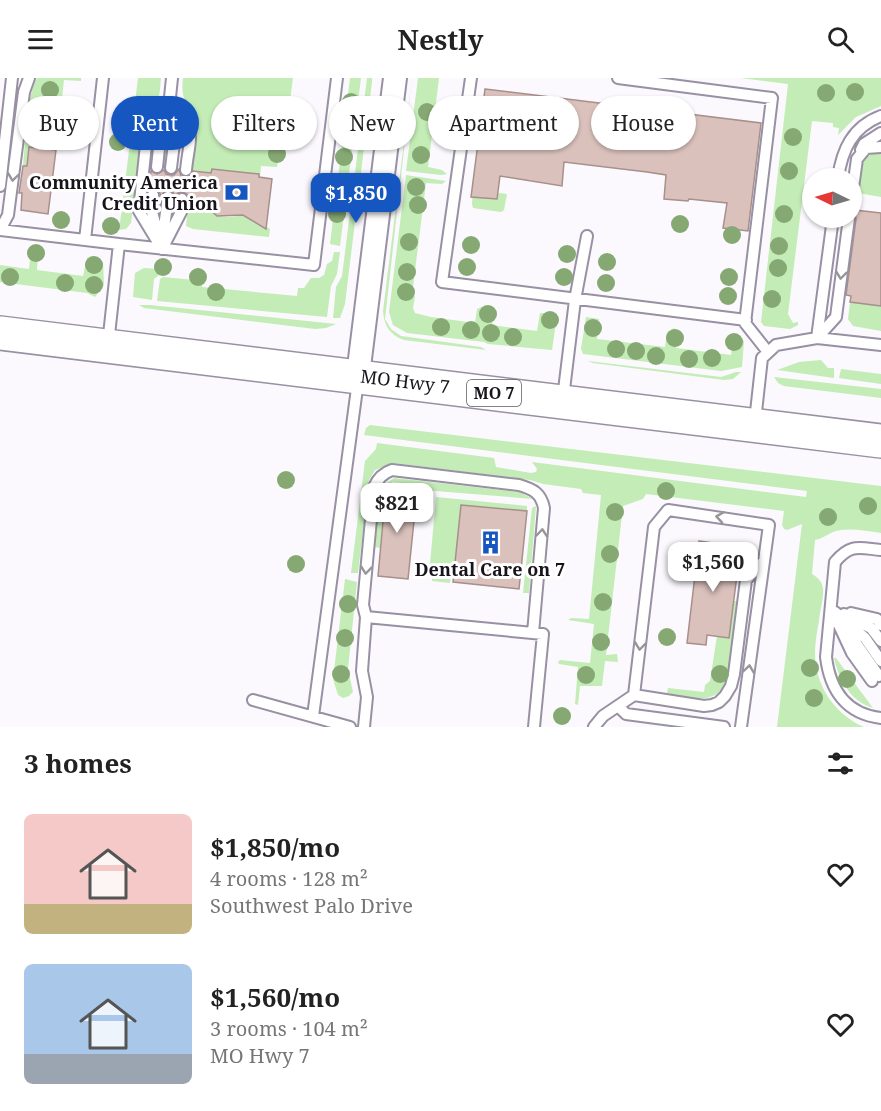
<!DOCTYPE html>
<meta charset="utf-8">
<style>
:root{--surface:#fff;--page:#f2f2f2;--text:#222;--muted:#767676;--accent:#1656c1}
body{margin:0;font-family:"Noto Serif",serif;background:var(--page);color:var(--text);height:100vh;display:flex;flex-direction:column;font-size:22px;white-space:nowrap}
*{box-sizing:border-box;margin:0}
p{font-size:20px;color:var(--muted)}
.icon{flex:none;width:33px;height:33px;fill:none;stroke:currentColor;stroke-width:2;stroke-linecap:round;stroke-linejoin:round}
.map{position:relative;height:649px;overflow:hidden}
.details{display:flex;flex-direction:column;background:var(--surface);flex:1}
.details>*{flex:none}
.hud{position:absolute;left:18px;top:18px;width:846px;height:54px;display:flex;gap:12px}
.needle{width:39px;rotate:275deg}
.buttons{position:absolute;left:802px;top:90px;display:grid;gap:12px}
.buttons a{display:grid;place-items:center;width:60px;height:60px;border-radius:50%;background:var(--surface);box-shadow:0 2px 4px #0004;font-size:30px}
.price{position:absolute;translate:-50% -51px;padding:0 14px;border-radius:12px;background:#fff;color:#222;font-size:20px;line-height:39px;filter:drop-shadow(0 2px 3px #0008)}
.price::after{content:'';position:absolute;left:50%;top:36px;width:18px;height:14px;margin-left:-9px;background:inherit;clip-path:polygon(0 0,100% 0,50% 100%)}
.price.selected{background:var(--accent);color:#fff}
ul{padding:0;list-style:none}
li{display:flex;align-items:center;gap:18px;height:150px;padding:0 24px}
li span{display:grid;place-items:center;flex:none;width:168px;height:120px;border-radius:9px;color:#555}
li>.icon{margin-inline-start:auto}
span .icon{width:72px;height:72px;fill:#fffc;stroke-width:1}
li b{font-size:26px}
h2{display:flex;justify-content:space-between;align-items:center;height:72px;padding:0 24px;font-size:26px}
.pill{padding:0 21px;border-radius:27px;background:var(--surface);box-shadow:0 2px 4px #0004;font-size:21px;line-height:54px}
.pill.selected{background:var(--accent);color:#fff}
header{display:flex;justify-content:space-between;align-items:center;height:78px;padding:0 24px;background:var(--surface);font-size:27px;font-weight:700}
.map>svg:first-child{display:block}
.green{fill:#c3ecb6}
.building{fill:#dac1bc;stroke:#a78f8b;stroke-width:1.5}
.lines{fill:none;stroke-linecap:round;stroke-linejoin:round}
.service-casing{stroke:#9890a3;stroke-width:14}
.minor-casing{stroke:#9890a3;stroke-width:26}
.primary-casing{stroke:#9890a3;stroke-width:36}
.service{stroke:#fff;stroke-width:10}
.minor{stroke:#fff;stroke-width:22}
.primary{stroke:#fff;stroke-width:33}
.tree{fill:#86a873}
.oneway{stroke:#979598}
.labels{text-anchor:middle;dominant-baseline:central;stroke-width:6;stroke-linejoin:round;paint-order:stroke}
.shield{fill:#fff;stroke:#5d5a5f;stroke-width:1.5}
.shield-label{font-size:16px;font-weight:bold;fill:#17141b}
.poi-label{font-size:18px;font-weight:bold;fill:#17141b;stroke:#fff;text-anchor:end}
.street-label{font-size:18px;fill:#17141b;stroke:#fff}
</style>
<header><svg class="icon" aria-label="menu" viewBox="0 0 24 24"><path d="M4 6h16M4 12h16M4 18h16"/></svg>Nestly<svg class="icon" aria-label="search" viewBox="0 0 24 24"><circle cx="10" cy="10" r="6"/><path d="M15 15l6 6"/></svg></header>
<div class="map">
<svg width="881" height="649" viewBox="0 0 881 649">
<rect width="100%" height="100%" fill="#fbf9fd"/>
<path class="green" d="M 37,0 L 81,0 L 81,3 L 64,2 L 57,66 L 30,63 L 27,88 L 23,88 C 25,69 27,14 37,0 Z
M 138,0 L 161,0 C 160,10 160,21 155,29 C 150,37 144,41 142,50 L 131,145 L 126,151 L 117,152 L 120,145 Z
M 183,0 L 293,0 L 282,84 L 278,83 L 277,89 L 261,88 L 260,99 L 212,91 L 213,134 C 221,142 234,138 245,137 L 266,151 L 267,149 L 270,151 L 269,159 L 193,151 L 186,148 L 197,49 C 195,27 179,30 183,0 Z
M 350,0 L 361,0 L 340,168 L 330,166 Z
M 367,0 L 372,0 L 372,4 L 345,226 L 340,240 L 333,240 L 336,209 L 342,198 Z
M 412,0 L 385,241 L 391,251 L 401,258 L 481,269 L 486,272 L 404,262 C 390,257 384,248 383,233 Z
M 418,0 L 439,0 L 428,89 L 442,92 L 447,96 L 441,97 L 406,93 Z
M 741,0 L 881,0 L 881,28 L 856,39 L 838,57 L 839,50 L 833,49 L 833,45 L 812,43 L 788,236 L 793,245 L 798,244 L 798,247 L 790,251 L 764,248 L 761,244 L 788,6 Z
M 874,74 L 881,74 L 881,119 L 858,115 C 860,99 859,82 874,74 Z
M 406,97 L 446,103 L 442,106 L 426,105 L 412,217 L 415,218 L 413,230 L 415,235 L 431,239 L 475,245 L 477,231 L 486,227 L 494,233 L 492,247 L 537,253 L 540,235 L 556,235 L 557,238 L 552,272 L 488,266 L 484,264 L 407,255 L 393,247 L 389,234 Z
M 473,108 L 475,112 L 507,116 L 504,132 L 501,134 L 473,130 L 472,126 Z
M 35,170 L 38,174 L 37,192 L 83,198 L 87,180 L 91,178 L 98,179 L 103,185 L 104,207 L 95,219 L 87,215 L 0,204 L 0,187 L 29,191 L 31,173 Z
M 334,174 L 340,174 L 337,196 L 331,208 L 327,239 L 157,223 L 160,201 L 163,199 L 194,202 L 198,189 L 203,194 L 202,209 L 297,218 L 298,210 L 304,210 L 311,200 L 319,200 L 324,197 L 327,186 L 332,183 Z
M 144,190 L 159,191 L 163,194 L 154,201 L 152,222 L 133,219 L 135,195 Z
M 850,224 L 881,228 L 881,253 L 853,248 L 848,241 Z
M 139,227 L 150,227 L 336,246 L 326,250 L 315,251 L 144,230 Z
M 586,239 L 599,241 L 597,261 L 665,269 L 667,254 L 674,250 L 678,256 L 676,270 L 731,277 L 734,259 L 738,258 L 744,263 L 742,289 L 721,293 L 583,276 L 581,271 Z
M 821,282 L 828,290 L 834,290 L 834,300 L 777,292 L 799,284 Z
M 588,283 L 721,299 L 736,294 L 741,294 L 733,301 L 724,302 L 593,285 Z
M 841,291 L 881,296 L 881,306 L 839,300 Z
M 774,299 L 881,311 L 881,320 L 784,308 L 778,305 Z
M 370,347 L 881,408 L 881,455 C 866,453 847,449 833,454 C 826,457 822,461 815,462 L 812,496 C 817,499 822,503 823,510 C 824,520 820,532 819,543 C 817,553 815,565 815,575 C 815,607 834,636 864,649 L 777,649 L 802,446 L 787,452 L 784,451 L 782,447 L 784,433 L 646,416 L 643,421 L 623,428 L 606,577 L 617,576 L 618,584 L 605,583 L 602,608 L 580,608 L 578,627 L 575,626 L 578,589 L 559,586 L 558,584 L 560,582 L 590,585 L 594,546 L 568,542 L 571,540 L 589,541 L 601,417 L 583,415 L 581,411 L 543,406 L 530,402 L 393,385 L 375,392 L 369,402 L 358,495 L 351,495 L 365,383 L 376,371 L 377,365 L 494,380 L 496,389 L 531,395 L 536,394 L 537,391 L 532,384 L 806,419 L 807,413 L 364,357 L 366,350 Z
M 394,400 L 519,414 L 533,421 L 423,412 L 423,407 L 392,404 L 391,411 L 386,411 L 380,470 L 375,469 L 380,414 L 384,407 Z
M 436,419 L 527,428 L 527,433 L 461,427 L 454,498 L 451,498 L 450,505 L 432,503 L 432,497 L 429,497 Z
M 536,428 L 529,515 L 523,515 L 532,430 Z
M 345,501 L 357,504 L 348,591 L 353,614 L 349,618 L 343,620 L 338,617 L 333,601 Z
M 734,523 L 737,523 L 727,602 C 718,628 687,621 667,615 L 668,610 L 704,614 L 705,607 L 710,603 L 717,558 L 729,560 Z
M 834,580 L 836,580 L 873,630 C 850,623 839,602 834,580 Z"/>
<path class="building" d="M 485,11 L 761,45 L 748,153 L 723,150 L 727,125 L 689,121 L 688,123 L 664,121 L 666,97 L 647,94 L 564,84 L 562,108 L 500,98 L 497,121 L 471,119 Z
M 29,69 L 56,72 L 48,136 L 21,132 L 22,115 L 19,115 L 23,88 L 27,88 Z
M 179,91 L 181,98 L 186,99 L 192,97 L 193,93 L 211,95 L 212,91 L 259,96 L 259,99 L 272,101 L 266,151 L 243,137 L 217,138 L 208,130 L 200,129 L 201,123 L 189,122 L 188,117 L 183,114 L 178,115 L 175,118 L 172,113 L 166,112 L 161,118 L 158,111 L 149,111 L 151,93 L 157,96 L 164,92 L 166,96 L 171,97 L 174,97 Z
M 855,132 L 881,135 L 881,228 L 850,224 L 851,218 L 846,217 L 856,141 Z
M 386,411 L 417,414 L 408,501 L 378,498 Z
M 461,427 L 527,433 L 519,511 L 453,504 Z
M 699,463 L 734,468 L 732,488 L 738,489 L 729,560 L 707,557 L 706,567 L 687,565 Z"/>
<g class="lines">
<defs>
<path id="service" d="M 471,0 L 442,204 L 746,242
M 618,0 L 772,20 L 745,245 L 768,274
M 169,29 C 199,48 189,61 186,92
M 169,29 L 175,57 L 171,90
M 861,72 L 864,66 L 881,55
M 157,89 L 161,52 L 168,32
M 838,100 C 842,72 852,49 881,38
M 0,108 L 12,0
M 153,117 L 152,134 L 158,156
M 852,117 L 857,81 L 866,70 L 881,69
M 0,152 L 8,137 L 24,14 L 29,0
M 0,152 L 119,166
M 85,162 L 103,0
M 162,165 L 168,119
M 162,171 L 139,133 L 147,57 L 149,49 L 169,29 L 172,0
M 162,171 L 181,134 L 182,121
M 817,260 L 836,239 L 849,140
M 817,260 L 833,140
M 108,266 L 119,166 L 314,187 L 337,0
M 563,320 L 575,222 L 587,158
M 755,343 L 762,280 L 776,267 L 817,260 L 881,267
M 881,472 C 859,470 851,465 835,484 L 826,579 C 830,612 846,636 881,640
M 831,530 L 852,575 L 872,603
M 835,534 L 865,560 L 881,583
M 851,535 L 877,541 L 881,547
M 844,536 L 871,550 L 881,563
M 366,539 L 363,527 L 374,409 C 378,400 383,395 392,392 L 519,407 C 533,411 541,415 544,430 L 533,555
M 848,554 L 879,598
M 634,617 L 654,449 L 668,432 L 769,447 L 741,649
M 253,622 L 350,649
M 618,628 L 626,636 L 724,649
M 313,638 L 358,303
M 364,649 L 367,619 L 362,593 L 366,539 L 543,556 L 534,649
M 594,649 L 603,638 L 634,617 L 704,628 L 712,627 L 719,624 L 725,618 L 731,608 L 734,596 L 746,502 L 764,483"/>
<path id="minor" d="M 358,297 L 395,0"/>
<path id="primary" d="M 0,255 L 881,363"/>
</defs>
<use href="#service" class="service-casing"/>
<use href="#minor" class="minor-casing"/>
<use href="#primary" class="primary-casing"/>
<use href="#service" class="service"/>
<use href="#minor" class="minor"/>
<use href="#primary" class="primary"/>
</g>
<g class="tree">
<circle cx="50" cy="12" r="9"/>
<circle cx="855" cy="14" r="9"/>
<circle cx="826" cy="15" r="9"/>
<circle cx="351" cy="24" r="9"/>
<circle cx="427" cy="34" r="9"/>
<circle cx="48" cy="37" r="9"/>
<circle cx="347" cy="51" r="9"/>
<circle cx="36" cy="52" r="9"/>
<circle cx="793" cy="59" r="9"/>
<circle cx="118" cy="64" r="9"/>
<circle cx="277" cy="76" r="9"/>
<circle cx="421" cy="77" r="9"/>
<circle cx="344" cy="79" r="9"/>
<circle cx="789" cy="93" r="9"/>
<circle cx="340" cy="107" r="9"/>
<circle cx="416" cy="109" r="9"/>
<circle cx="418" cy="127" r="9"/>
<circle cx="337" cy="136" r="9"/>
<circle cx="784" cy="136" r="9"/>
<circle cx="61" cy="142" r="9"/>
<circle cx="680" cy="146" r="9"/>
<circle cx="111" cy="148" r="9"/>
<circle cx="732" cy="157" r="9"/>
<circle cx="409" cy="164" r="9"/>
<circle cx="471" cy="167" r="9"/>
<circle cx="779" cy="168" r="9"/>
<circle cx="36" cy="175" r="9"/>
<circle cx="567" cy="176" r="9"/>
<circle cx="607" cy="184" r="9"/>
<circle cx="94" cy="187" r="9"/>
<circle cx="163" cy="189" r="9"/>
<circle cx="467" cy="189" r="9"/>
<circle cx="778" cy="190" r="9"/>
<circle cx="407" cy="194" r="9"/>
<circle cx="10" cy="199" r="9"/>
<circle cx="198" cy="199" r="9"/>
<circle cx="564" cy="199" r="9"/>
<circle cx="729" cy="199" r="9"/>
<circle cx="65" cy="205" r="9"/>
<circle cx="606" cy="205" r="9"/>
<circle cx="94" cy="207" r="9"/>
<circle cx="216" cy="214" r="9"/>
<circle cx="406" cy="214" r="9"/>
<circle cx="728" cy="218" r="9"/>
<circle cx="772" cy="221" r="9"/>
<circle cx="488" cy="236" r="9"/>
<circle cx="550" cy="242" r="9"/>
<circle cx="441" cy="249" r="9"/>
<circle cx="593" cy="250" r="9"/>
<circle cx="471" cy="252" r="9"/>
<circle cx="491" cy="255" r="9"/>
<circle cx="513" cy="259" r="9"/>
<circle cx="675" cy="260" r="9"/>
<circle cx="734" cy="264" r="9"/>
<circle cx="616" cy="271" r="9"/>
<circle cx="636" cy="273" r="9"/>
<circle cx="656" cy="278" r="9"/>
<circle cx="712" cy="280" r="9"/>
<circle cx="689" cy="281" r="9"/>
<circle cx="286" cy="402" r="9"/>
<circle cx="666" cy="413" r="9"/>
<circle cx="868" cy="428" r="9"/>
<circle cx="615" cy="434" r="9"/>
<circle cx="828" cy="439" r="9"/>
<circle cx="610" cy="476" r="9"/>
<circle cx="296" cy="486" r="9"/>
<circle cx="603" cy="524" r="9"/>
<circle cx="348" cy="526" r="9"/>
<circle cx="667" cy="559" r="9"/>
<circle cx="345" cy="560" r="9"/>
<circle cx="601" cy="564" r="9"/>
<circle cx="810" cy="590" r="9"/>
<circle cx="341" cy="596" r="9"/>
<circle cx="720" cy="596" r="9"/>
<circle cx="586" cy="597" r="9"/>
<circle cx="847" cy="601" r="9"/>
<circle cx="814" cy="620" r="9"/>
<circle cx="562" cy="638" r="9"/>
</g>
<defs><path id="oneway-chevron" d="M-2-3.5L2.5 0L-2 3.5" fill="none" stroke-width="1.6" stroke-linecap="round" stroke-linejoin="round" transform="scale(1.5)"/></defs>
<g class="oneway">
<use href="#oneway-chevron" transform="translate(13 99) rotate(98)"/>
<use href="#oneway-chevron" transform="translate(841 197) rotate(97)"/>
<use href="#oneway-chevron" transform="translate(720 439) rotate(-171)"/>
<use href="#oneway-chevron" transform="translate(542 455) rotate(-85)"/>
<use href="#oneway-chevron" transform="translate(366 492) rotate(96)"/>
<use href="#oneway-chevron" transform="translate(640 568) rotate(97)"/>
<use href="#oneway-chevron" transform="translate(749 591) rotate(-82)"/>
</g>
<defs>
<symbol id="bank-bare" viewBox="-9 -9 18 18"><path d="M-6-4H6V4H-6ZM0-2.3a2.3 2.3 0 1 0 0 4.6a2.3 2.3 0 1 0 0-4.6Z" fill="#1656c1" stroke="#fff" stroke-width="2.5" paint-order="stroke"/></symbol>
<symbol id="building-bare" viewBox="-9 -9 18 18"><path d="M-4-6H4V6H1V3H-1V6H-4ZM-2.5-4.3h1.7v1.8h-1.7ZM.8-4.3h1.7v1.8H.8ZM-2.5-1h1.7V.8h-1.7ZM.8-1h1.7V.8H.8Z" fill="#1656c1" stroke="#fff" stroke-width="2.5" paint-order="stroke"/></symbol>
</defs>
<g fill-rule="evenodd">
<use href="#bank-bare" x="220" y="98" width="33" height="33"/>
<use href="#building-bare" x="474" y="448" width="33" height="33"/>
</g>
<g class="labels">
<rect class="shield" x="467" y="302" width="54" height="26" rx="4.5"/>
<g class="shield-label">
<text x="494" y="315">MO 7</text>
</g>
<g class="poi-label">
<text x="218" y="104">Community America<tspan x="218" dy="21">Credit Union</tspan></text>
<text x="490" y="491" text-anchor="middle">Dental Care on 7</text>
</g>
<g class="street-label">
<text transform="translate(405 303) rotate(7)">MO Hwy 7</text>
</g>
</g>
</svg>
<div class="buttons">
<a><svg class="needle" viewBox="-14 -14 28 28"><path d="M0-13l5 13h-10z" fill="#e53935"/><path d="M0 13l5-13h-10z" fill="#767676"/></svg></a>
</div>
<b class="price selected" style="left:356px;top:146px">$1,850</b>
<b class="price" style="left:397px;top:456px">$821</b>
<b class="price" style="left:713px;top:515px">$1,560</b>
<div class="hud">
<a class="pill">Buy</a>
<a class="pill selected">Rent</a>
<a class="pill">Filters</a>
<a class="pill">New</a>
<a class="pill">Apartment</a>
<a class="pill">House</a>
</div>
</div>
<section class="details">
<h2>3 homes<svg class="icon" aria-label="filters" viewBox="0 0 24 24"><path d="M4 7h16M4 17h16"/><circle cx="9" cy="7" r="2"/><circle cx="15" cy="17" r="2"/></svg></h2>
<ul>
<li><span style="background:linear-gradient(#f6c9c9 75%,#c2b280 0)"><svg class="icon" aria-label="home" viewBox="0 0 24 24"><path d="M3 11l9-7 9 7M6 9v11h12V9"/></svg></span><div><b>$1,850/mo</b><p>4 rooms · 128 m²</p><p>Southwest Palo Drive</p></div><svg class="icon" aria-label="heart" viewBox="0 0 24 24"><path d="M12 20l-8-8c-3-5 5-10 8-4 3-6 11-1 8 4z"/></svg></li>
<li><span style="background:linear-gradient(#a9c7e8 75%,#9aa5b1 0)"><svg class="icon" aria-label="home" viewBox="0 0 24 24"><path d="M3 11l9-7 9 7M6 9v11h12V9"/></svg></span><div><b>$1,560/mo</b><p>3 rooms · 104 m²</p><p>MO Hwy 7</p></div><svg class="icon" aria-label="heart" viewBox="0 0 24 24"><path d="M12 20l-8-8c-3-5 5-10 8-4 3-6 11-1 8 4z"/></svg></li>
</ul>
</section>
